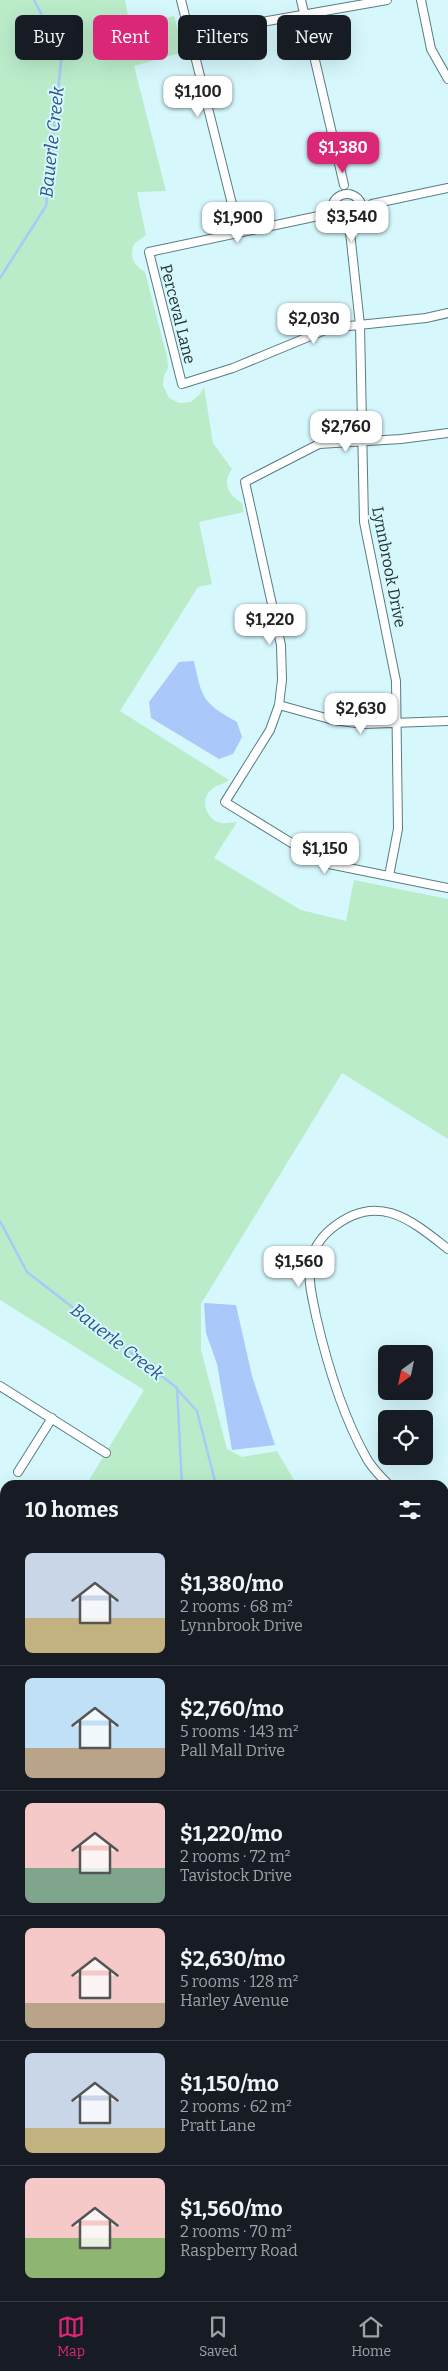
<!DOCTYPE html>
<meta charset="utf-8">
<style>
:root{--surface:#171b24;--page:#242831;--text:#f1f3f6;--muted:#9ea1a6;--line:#363941;--accent:#db2777}
body{margin:0;font-family:Bitter,serif;background:var(--page);color:var(--text);height:100vh;display:flex;flex-direction:column;font-size:19px;white-space:nowrap}
*{box-sizing:border-box;margin:0}
p{font-size:16px;color:var(--muted)}
.icon{flex:none;width:28px;height:28px;fill:none;stroke:currentColor;stroke-width:2;stroke-linecap:round;stroke-linejoin:round}
.map{position:relative;flex:1;overflow:hidden}
.drawer{position:absolute;left:0px;top:1480px;width:449px;height:821px;display:flex;flex-direction:column;background:var(--surface);border-radius:15px 15px 0 0;box-shadow:0 5px 20px #0002}
.drawer>*{flex:none}
.top-card{position:absolute;left:15px;top:15px;width:419px;height:45px;display:flex;gap:10px}
.needle{width:32px;rotate:213deg}
.tools{position:absolute;left:378px;top:1345px;display:grid;gap:10px}
.tools a{display:grid;place-items:center;width:55px;height:55px;border-radius:8px;background:var(--surface);box-shadow:0 5px 20px #0002;font-size:25px}
.price{position:absolute;translate:-50% -42px;padding:0 11px;border-radius:10px;background:#fff;color:#222;font-size:16px;line-height:32px;filter:drop-shadow(0 1px 2px #0008)}
.price::after{content:'';position:absolute;left:50%;top:30px;width:15px;height:11px;margin-left:-8px;background:inherit;clip-path:polygon(0 0,100% 0,50% 100%)}
.price.current{background:var(--accent);color:#fff}
ul{padding:0;list-style:none}
li{display:flex;align-items:center;gap:15px;height:125px;padding:0 25px}
li+li{border-top:1px solid var(--line)}
li span{display:grid;place-items:center;flex:none;width:140px;height:100px;border-radius:8px;color:#555}
li>.icon{margin-inline-start:auto}
span .icon{width:60px;height:60px;fill:#fffc;stroke-width:1}
li b{font-size:21px}
h2{display:flex;justify-content:space-between;align-items:center;height:60px;padding:0 25px;font-size:21px}
.pill{padding:0 18px;border-radius:8px;background:var(--surface);box-shadow:0 5px 20px #0002;font-size:18px;line-height:45px}
.pill.current{background:var(--accent);color:#fff}
.tabs{display:flex;justify-content:space-around;align-items:center;height:70px;border-top:1px solid var(--line);background:var(--surface);font-size:14px;color:var(--muted)}
.tabs a{display:grid;justify-items:center;gap:2px}
.tabs .current{color:var(--accent)}
.map>svg:first-child{display:block}
.green{fill:#baecca}
.water{fill:#aac8f9}
.lines{fill:none;stroke-linecap:round;stroke-linejoin:round}
.stream{stroke:#aac8f9;stroke-width:2.5}
.minor-casing{stroke:#577d83;stroke-width:10}
.secondary-casing{stroke:#577d83;stroke-width:14}
.minor{stroke:#fff;stroke-width:8}
.secondary{stroke:#e6f5fe;stroke-width:11}
.labels{text-anchor:middle;dominant-baseline:central;stroke-width:4;stroke-linejoin:round;paint-order:stroke}
.street-label{font-size:16px;fill:#203133;stroke:#d6f8fd}
.water-label{font-size:18px;font-style:italic;fill:#2f528d;stroke:#d6f8fd}
</style>
<div class="map">
<svg width="448" height="2301" viewBox="0 0 448 2301">
<rect width="100%" height="100%" fill="#d6f8fd"/>
<path class="green" d="M 0,0 L 125,0 L 130,26 L 174,16 L 184,52 L 134,66 L 166,191 L 137,192 L 146,235 L 134,244 C 129,258 134,265 145,272 L 167,357 L 168,368 L 164,376 L 163,385 L 169,398 L 179,403 L 191,402 L 200,394 L 204,387 L 213,443 L 232,469 C 222,483 228,495 242,503 L 244,512 L 199,522 L 212,584 L 198,587 L 120,711 L 229,780 C 224,785 217,784 212,789 C 199,799 206,820 221,823 C 227,824 232,822 237,822 L 214,858 L 301,910 L 346,921 L 354,880 L 448,899 L 448,1139 L 342,1073 L 201,1304 L 201,1350 L 227,1449 L 242,1457 L 277,1451 L 297,1485 L 86,1485 L 144,1390 L 0,1300 Z
M 5,1618 L 5,1658 L 0,1655 L 0,1626 Z
M 444,1766 L 448,1769 L 448,1934 L 444,1931 Z
M 448,2062 L 448,2190 L 444,2182 L 444,2064 Z"/>
<path class="water" d="M 194,661 C 202,699 203,703 237,722 L 242,737 L 233,754 L 219,759 L 151,718 L 149,702 L 179,662 Z
M 204,1303 L 236,1305 L 252,1376 L 275,1445 L 232,1450 L 217,1364 L 206,1333 Z"/>
<g class="lines">
<path class="stream" d="M 0,278 L 46,206 L 62,53 L 34,0
M 0,1221 L 27,1272 L 177,1388 L 182,1485
M 177,1389 L 197,1411 L 216,1485
M 444,1847 L 448,1852
M 0,1877 L 5,1866
M 444,2117 L 448,2114
M 0,2162 L 5,2171
M 39,2301 L 39,2296"/>
<defs>
<path id="minor" d="M 181,0 L 239,232
M 301,0 L 344,185
M 421,0 L 431,49 L 448,79
M 188,35 L 387,0
M332 209a15 15 0 1 1 30 0a15 15 0 1 1-30 0Z
M 372,204 L 448,188
M 323,215 L 149,252 L 182,384 L 233,368 L 330,328 L 426,318 L 448,313
M 350,232 L 360,325 L 364,522 L 396,681 L 398,829 L 389,876
M 448,433 L 401,439 L 319,444 L 245,482 L 281,645 L 282,680 L 279,705 L 270,730 L 225,802 L 324,863 L 448,888
M 279,705 L 333,720 L 364,724 L 448,721
M 0,1386 L 106,1453
M 18,1472 L 52,1418
M 389,1485 C 381,1477 372,1468 367,1459 C 342,1415 327,1364 316,1316 C 313,1300 308,1284 310,1267 C 311,1252 320,1238 331,1229 C 377,1191 410,1219 448,1249
M 444,1523 L 448,1525
M 444,1590 L 448,1572
M 444,1617 L 448,1638
M 0,1755 L 5,1758
M 444,2203 L 448,2211
M 444,2241 L 448,2249
M 356,2296 L 358,2301
M 204,2301 L 206,2296
M 436,2301 L 448,2295"/>
<path id="secondary" d="M 444,2051 L 448,2048
M 0,2285 L 5,2282"/>
</defs>
<use href="#minor" class="minor-casing"/>
<use href="#secondary" class="secondary-casing"/>
<use href="#minor" class="minor"/>
<use href="#secondary" class="secondary"/>
</g>
<g class="labels">
<g class="street-label">
<text transform="translate(178 314) rotate(76)">Perceval Lane</text>
<text transform="translate(389 567) rotate(79)">Lynnbrook Drive</text>
</g>
<g class="water-label">
<text transform="translate(52 142) rotate(-84)">Bauerle Creek</text>
<text transform="translate(117 1342) rotate(38)">Bauerle Creek</text>
</g>
</g>
</svg>
<div class="tools">
<a><svg class="needle" viewBox="-14 -14 28 28"><path d="M0-13l5 13h-10z" fill="#e53935"/><path d="M0 13l5-13h-10z" fill="#9ea1a6"/></svg></a>
<a><svg class="icon" aria-label="locate" viewBox="0 0 24 24"><circle cx="12" cy="12" r="6"/><path d="M12 2v4M12 18v4M2 12h4M18 12h4"/></svg></a>
</div>
<b class="price" style="left:198px;top:118px">$1,100</b>
<b class="price current" style="left:343px;top:174px">$1,380</b>
<b class="price" style="left:352px;top:243px">$3,540</b>
<b class="price" style="left:238px;top:244px">$1,900</b>
<b class="price" style="left:314px;top:345px">$2,030</b>
<b class="price" style="left:346px;top:453px">$2,760</b>
<b class="price" style="left:270px;top:646px">$1,220</b>
<b class="price" style="left:361px;top:735px">$2,630</b>
<b class="price" style="left:325px;top:875px">$1,150</b>
<b class="price" style="left:299px;top:1288px">$1,560</b>
<div class="top-card">
<a class="pill">Buy</a>
<a class="pill current">Rent</a>
<a class="pill">Filters</a>
<a class="pill">New</a>
</div>
<section class="drawer">
<h2>10 homes<svg class="icon" aria-label="filters" viewBox="0 0 24 24"><path d="M4 7h16M4 17h16"/><circle cx="9" cy="7" r="2"/><circle cx="15" cy="17" r="2"/></svg></h2>
<ul>
<li><span style="background:linear-gradient(#c9d6e8 65%,#c2b280 0)"><svg class="icon" aria-label="home" viewBox="0 0 24 24"><path d="M3 11l9-7 9 7M6 9v11h12V9"/></svg></span><div><b>$1,380/mo</b><p>2 rooms · 68 m²</p><p>Lynnbrook Drive</p></div></li>
<li><span style="background:linear-gradient(#bfe0f5 70%,#b9a48a 0)"><svg class="icon" aria-label="home" viewBox="0 0 24 24"><path d="M3 11l9-7 9 7M6 9v11h12V9"/></svg></span><div><b>$2,760/mo</b><p>5 rooms · 143 m²</p><p>Pall Mall Drive</p></div></li>
<li><span style="background:linear-gradient(#f6c9c9 65%,#7fa58c 0)"><svg class="icon" aria-label="home" viewBox="0 0 24 24"><path d="M3 11l9-7 9 7M6 9v11h12V9"/></svg></span><div><b>$1,220/mo</b><p>2 rooms · 72 m²</p><p>Tavistock Drive</p></div></li>
<li><span style="background:linear-gradient(#f6c9c9 75%,#b9a48a 0)"><svg class="icon" aria-label="home" viewBox="0 0 24 24"><path d="M3 11l9-7 9 7M6 9v11h12V9"/></svg></span><div><b>$2,630/mo</b><p>5 rooms · 128 m²</p><p>Harley Avenue</p></div></li>
<li><span style="background:linear-gradient(#c9d6e8 75%,#c2b280 0)"><svg class="icon" aria-label="home" viewBox="0 0 24 24"><path d="M3 11l9-7 9 7M6 9v11h12V9"/></svg></span><div><b>$1,150/mo</b><p>2 rooms · 62 m²</p><p>Pratt Lane</p></div></li>
<li><span style="background:linear-gradient(#f6c9c9 60%,#8fb573 0)"><svg class="icon" aria-label="home" viewBox="0 0 24 24"><path d="M3 11l9-7 9 7M6 9v11h12V9"/></svg></span><div><b>$1,560/mo</b><p>2 rooms · 70 m²</p><p>Raspberry Road</p></div></li>
</ul>
</section>
</div>
<nav class="tabs">
<a class="current"><svg class="icon" aria-label="map" viewBox="0 0 24 24"><path d="M3 6l6-2 6 2 6-2v14l-6 2-6-2-6 2zM9 4v14M15 6v14"/></svg>Map</a>
<a><svg class="icon" aria-label="saved" viewBox="0 0 24 24"><path d="M7 4h10v16l-5-4-5 4z"/></svg>Saved</a>
<a><svg class="icon" aria-label="home" viewBox="0 0 24 24"><path d="M3 11l9-7 9 7M6 9v11h12V9"/></svg>Home</a>
</nav>
